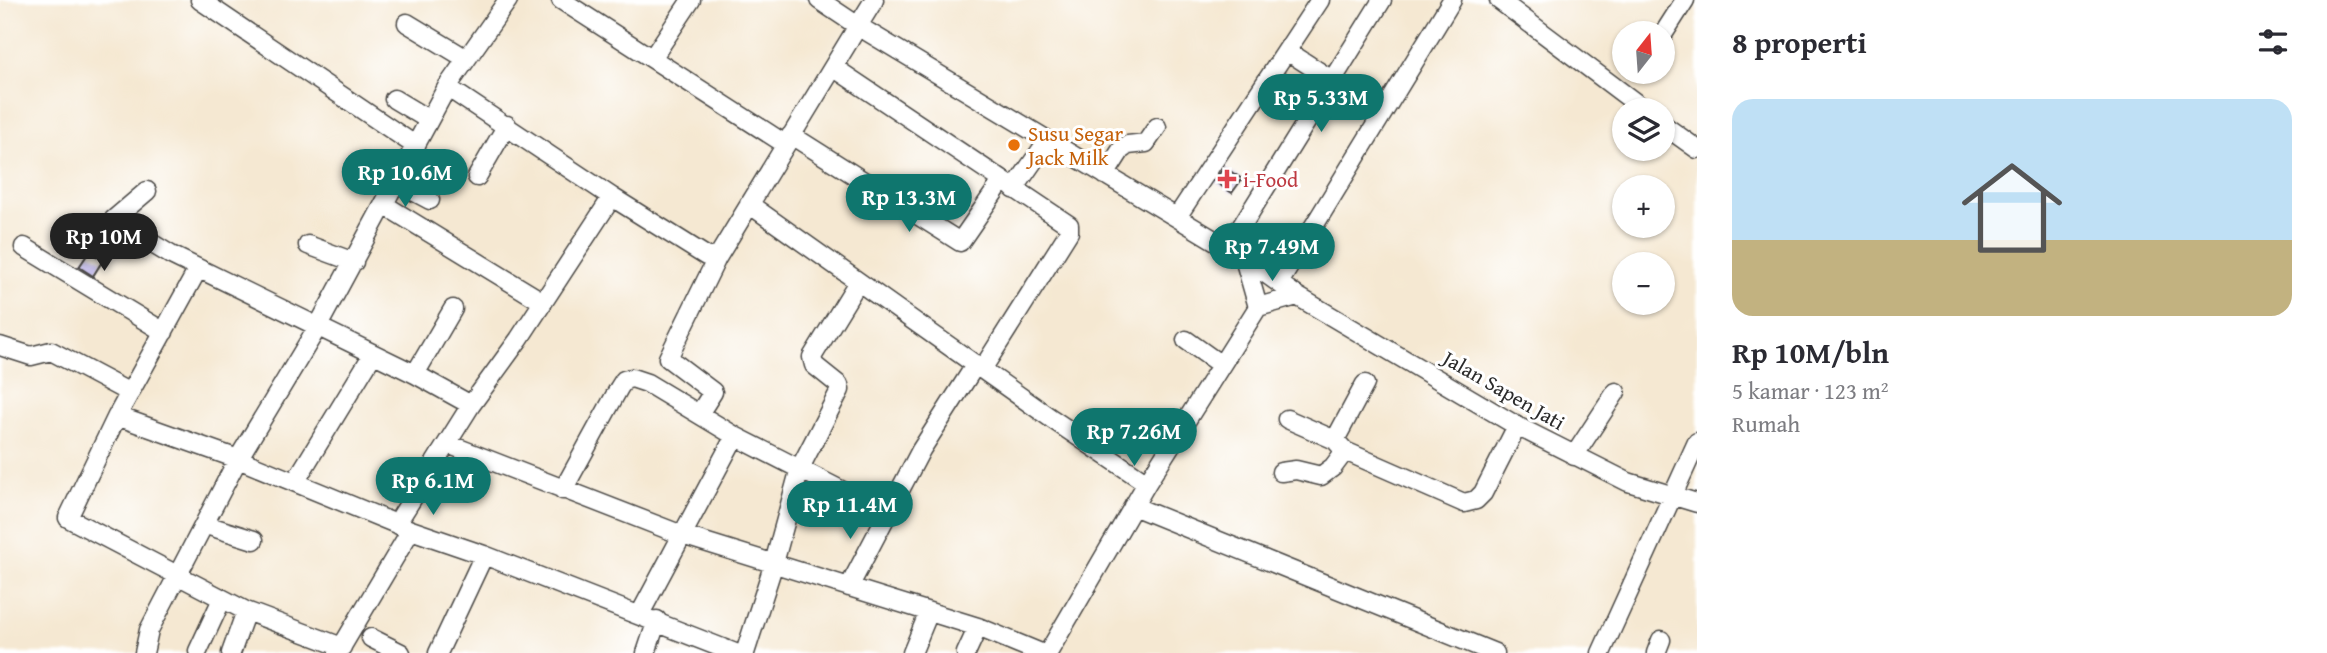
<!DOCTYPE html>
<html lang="id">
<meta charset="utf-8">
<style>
:root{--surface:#fff;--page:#f2f2f3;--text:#2b2b33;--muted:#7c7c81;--accent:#0f766e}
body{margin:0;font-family:"Gentium Book Plus",serif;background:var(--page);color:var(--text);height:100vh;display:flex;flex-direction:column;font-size:26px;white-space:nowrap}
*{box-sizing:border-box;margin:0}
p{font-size:23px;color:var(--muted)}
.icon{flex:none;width:38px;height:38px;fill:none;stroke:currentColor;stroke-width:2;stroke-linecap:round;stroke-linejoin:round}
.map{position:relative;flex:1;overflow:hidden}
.side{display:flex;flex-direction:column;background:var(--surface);width:630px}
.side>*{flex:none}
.needle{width:46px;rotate:17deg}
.buttons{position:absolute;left:1612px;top:21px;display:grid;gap:14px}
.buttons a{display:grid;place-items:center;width:63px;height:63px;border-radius:50%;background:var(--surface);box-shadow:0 2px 5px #0004;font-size:35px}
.price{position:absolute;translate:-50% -60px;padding:0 16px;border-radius:24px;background:var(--accent);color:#fff;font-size:23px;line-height:46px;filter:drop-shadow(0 2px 4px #0008)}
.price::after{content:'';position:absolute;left:50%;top:42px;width:21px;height:16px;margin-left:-10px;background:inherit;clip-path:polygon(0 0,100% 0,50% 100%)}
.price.active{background:#222;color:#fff}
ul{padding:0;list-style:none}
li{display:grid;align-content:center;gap:14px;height:371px;padding:0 35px}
li span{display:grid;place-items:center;height:217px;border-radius:21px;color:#555}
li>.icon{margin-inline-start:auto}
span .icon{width:126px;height:126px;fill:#fffc;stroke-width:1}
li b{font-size:30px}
h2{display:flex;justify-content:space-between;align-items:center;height:84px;padding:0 35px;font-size:30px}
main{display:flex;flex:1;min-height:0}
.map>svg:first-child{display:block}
.building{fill:#a59add}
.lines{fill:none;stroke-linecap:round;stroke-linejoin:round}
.minor-casing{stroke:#494744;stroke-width:21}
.minor{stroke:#fff;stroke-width:18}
.food-dot{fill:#e8710a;stroke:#fff;stroke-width:2.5}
.health-dot{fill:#e0444e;stroke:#fff;stroke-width:2.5}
.labels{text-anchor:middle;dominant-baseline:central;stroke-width:6;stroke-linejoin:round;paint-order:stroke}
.food-label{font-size:21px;fill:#c56008;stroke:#fff;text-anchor:start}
.health-label{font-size:21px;fill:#be3a42;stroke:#fff;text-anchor:start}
.street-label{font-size:21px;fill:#2b2b2b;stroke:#fff}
</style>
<main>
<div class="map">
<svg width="1697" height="653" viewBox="0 0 1697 653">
<rect width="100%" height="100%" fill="#fff"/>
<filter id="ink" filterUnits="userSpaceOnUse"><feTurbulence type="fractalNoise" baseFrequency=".0143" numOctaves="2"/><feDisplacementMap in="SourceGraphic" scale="14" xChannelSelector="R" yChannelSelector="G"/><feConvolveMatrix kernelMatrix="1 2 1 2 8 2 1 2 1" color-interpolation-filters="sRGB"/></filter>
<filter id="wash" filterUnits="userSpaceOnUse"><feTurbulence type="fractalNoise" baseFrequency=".00686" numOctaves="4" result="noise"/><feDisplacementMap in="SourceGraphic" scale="28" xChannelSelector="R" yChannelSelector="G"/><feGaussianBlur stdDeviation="1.57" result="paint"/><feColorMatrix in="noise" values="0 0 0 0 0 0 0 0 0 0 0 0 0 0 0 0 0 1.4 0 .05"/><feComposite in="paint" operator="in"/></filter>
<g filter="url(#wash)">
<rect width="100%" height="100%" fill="#f5e8d2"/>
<g id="blocks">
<path class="building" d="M 1224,167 L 1242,179 L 1232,193 L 1214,181 Z
M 89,252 L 103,260 L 93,276 L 79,267 Z"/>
</g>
</g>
<g filter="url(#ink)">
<use href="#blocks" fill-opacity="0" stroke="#494744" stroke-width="2"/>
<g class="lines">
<defs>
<path id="minor" d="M 200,0 L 416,146
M 561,0 L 785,144
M 874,0 L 858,26 L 1244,258 L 1297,296 L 1517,426 L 1628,482 L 1697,503
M 1499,0 L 1645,110
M 407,23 L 465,58
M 1662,36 L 1685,0
M 1287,51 L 1332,80
M 653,57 L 691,0
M 833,67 L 1069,225 L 1069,232 L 983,368
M 447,87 L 612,197 L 706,256 L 717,258 L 858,26 L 819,0
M 394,99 L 429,120
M 1662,124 L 1697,149
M 791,135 L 960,242 L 1002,181
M 1105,175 L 1121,150 L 1128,145 L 1146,143 L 1157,127
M 477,177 L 507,125
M 398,183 L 430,200
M 1014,189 L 1048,140
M 147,191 L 113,220 L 171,255 L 415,374 L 471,405
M 749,204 L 1052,419 L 1147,483
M 386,206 L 543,302
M 1177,217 L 1320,0
M 308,245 L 354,262
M 24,247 L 164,332
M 1228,248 L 1382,0
M 1244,258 L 1258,307
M 198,269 L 117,416 L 68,518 L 246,611 L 342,647
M 1279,283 L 1452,0
M 1186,340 L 1221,365
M 0,346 L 31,356 L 51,351 L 130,393
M 415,374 L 453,309
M 699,414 L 713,392 L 668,358 L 717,258
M 117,416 L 238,459 L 411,530 L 484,555 L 735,653
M 1287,419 L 1335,440 L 1345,451 L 1464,503 L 1476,500 L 1483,493 L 1517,426
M 1335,440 L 1365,384
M 448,444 L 682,535 L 978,627 L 1041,653
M 1574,456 L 1616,392
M 1281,472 L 1296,470 L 1321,476 L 1333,467 L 1345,451
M 295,482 L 373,354
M 563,490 L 619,388 L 624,380 L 632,378 L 647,383 L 735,436 L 886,513
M 1133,506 L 1495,653
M 397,523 L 471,405 L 519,339 L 612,197
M 206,525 L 254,540
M 849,587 L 921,450 L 976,364
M 640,614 L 735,436
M 371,638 L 401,653
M 198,651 L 222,599
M 144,653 L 149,630 L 238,459 L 317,328 L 447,87 L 508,0
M 231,653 L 246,611
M 338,653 L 411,530
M 438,653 L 484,555
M 646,653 L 657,620
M 745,653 L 774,563 L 800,468 L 840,390 L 839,385 L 814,365 L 812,357 L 858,282
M 912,653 L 929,612
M 966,653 L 978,627
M 1048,653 L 1147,483 L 1258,307 L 1297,296
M 1601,653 L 1697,442
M 1656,653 L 1661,640"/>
</defs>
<use href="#minor" class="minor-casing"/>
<use href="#minor" class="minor"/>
</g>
</g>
<circle class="food-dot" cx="1014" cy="145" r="7"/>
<path class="health-dot" d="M1223.5 168.5h7v7h7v7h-7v7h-7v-7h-7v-7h7z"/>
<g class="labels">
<g class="food-label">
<text x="1028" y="133">Susu Segar<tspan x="1028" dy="24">Jack Milk</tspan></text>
</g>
<g class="health-label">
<text x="1243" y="179">i-Food</text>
</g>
<g class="street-label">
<text transform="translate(1504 390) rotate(30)">Jalan Sapen Jati</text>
</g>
</g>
</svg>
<div class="buttons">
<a><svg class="needle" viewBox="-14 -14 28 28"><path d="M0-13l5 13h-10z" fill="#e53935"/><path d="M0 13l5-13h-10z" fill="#7c7c81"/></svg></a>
<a><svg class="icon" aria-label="layers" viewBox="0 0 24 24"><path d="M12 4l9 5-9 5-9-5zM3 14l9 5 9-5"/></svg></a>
<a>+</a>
<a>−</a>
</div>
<b class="price" style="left:1321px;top:134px">Rp 5.33M</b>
<b class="price" style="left:405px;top:209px">Rp 10.6M</b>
<b class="price" style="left:909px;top:234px">Rp 13.3M</b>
<b class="price active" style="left:104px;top:273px">Rp 10M</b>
<b class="price" style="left:1272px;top:283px">Rp 7.49M</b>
<b class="price" style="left:1134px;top:468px">Rp 7.26M</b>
<b class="price" style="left:433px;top:517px">Rp 6.1M</b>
<b class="price" style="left:850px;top:541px">Rp 11.4M</b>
</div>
<section class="side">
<h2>8 properti<svg class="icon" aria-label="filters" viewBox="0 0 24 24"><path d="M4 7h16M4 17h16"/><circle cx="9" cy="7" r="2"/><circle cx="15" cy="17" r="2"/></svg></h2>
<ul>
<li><span style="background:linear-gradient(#bfe0f5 65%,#c2b280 0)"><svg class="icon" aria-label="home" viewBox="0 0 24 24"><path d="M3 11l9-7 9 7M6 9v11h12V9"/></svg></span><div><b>Rp 10M/bln</b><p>5 kamar · 123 m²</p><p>Rumah</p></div></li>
</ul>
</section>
</main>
